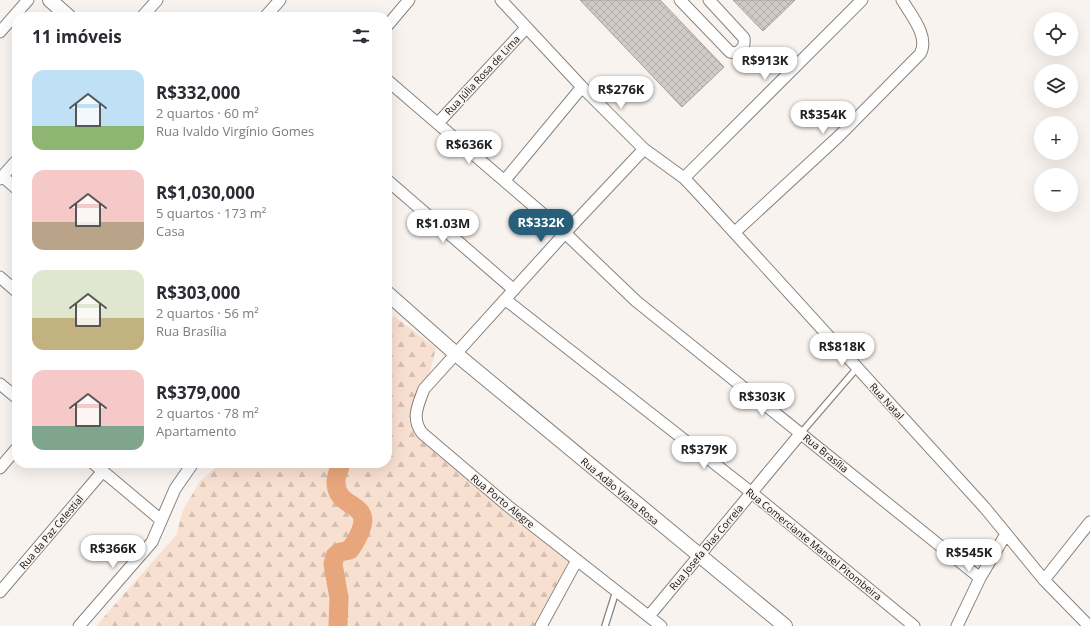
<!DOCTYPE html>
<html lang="pt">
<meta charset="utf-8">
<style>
:root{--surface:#fff;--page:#f7f7f7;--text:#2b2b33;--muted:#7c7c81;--accent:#275e79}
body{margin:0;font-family:"Open Sans",sans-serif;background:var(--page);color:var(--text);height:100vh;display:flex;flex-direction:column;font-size:15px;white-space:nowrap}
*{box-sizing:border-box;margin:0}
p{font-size:13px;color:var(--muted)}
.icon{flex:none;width:22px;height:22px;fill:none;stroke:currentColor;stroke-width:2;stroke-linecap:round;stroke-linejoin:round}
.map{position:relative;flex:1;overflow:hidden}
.side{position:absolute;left:12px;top:12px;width:380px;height:456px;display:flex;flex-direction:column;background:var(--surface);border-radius:16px;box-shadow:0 4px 16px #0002}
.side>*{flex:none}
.controls{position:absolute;left:1034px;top:12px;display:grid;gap:8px}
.controls a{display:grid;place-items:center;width:44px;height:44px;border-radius:50%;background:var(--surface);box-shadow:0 4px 16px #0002;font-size:20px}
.price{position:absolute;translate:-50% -34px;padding:0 9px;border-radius:14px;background:#fff;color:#222;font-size:13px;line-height:26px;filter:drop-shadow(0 1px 2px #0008)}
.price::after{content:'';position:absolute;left:50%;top:24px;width:12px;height:9px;margin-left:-6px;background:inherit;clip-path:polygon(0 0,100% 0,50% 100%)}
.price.active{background:var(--accent);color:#fff}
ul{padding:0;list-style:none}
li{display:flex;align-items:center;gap:12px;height:100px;padding:0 20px}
li span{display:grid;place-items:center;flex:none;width:112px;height:80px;border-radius:12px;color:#555}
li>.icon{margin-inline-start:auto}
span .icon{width:48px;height:48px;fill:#fffc;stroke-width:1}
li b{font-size:17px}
h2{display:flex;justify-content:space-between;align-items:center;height:48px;padding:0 20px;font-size:17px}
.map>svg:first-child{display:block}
.forest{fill:url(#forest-firs)}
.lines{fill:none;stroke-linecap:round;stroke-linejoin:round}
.river{stroke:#e8a67d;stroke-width:19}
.building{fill:url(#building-cross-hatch);stroke:#a49e9b}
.service-casing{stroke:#88837f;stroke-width:8}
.minor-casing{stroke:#88837f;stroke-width:13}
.tertiary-casing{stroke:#88837f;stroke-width:16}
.service{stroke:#fff;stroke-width:5.5}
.minor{stroke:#fff;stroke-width:11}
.tertiary{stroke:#fff;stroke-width:14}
.labels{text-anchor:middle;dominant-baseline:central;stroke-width:3;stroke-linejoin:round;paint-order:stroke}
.street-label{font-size:10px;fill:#131110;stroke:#f9f3ef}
</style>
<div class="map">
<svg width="1090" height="626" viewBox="0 0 1090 626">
<defs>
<pattern id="forest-firs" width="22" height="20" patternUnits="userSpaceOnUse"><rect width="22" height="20" fill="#f8e0d1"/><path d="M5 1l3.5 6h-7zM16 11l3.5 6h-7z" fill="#d4bfb2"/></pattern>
<pattern id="building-cross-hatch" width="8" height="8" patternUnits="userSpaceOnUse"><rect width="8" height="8" fill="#d1cbc8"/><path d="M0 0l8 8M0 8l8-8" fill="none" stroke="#b3adab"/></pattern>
</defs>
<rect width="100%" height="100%" fill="#f9f3ef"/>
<path class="forest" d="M 394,316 L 436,348 L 416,426 L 572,560 L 535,626 L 96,626 L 177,534 L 182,512 L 200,481 L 221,463 L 387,463 L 387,322 Z"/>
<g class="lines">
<path class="river" d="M 338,626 L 339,598 L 333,564 L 335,556 L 340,552 L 350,550 C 386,496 335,515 336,481 C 336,475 340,468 341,463"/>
</g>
<path class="building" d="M 580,0 L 660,0 L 724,67 L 682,107 Z
M 733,0 L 795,0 L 763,31 Z"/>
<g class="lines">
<defs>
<path id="service" d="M 801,433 L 857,368
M 605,626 L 616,591"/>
<path id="minor" d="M 501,0 L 582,87 L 644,149 L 684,178 L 701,196 L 985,508 L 1044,580 L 1089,626
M 680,0 L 730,52 L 736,53 C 743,49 745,46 744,38 L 709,0
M 142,17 L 157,0
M 265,17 L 280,0
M 387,26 L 409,0
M 0,32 L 28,0
M 387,80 L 565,233 L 636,301 L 980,578
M 438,123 L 526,28
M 644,149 L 565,233 L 424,389 C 418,405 411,418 422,433 L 508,506 L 661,626
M 2,176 L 17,189
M 684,178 L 862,0
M 0,179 L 17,160
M 387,180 L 514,290
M 505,180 L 582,87
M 735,232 L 839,136 L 920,54 C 930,37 911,15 902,0
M 0,277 L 17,292
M 506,300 L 752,493 L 914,626
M 0,384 L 17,398
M 93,463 L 161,520
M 0,468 L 17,448
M 1044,580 L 1090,522
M 0,592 L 103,471
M 649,616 L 801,433
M 79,626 L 152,542 L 175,489 L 193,463
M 541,626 L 577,560
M 957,626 L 980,578 L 1006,534"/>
<path id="tertiary" d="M 50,0 L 69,17
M 387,293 L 456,354 L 785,626"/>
</defs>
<use href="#service" class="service-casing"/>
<use href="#minor" class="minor-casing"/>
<use href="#tertiary" class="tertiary-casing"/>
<use href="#service" class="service"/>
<use href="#minor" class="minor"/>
<use href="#tertiary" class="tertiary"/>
</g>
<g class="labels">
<g class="street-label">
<text transform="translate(482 75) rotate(-47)">Rua Júlia Rosa de Lima</text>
<text transform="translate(887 401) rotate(48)">Rua Natal</text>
<text transform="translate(826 453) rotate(39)">Rua Brasília</text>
<text transform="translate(620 491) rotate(40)">Rua Adão Viana Rosa</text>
<text transform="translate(503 501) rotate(39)">Rua Porto Alegre</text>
<text transform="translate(51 532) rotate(-50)">Rua da Paz Celestial</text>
<text transform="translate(814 544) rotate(39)">Rua Comerciante Manoel Pitombeira</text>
<text transform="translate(706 547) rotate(-50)">Rua Josefa Dias Correia</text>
</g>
</g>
</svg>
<div class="controls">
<a><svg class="icon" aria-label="locate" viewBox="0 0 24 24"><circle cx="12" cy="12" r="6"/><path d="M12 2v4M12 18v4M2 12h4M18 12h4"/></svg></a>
<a><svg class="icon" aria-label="layers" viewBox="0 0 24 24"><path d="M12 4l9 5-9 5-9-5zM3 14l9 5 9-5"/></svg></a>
<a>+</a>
<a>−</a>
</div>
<b class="price" style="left:765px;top:81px">R$913K</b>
<b class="price" style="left:621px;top:110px">R$276K</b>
<b class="price" style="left:823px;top:135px">R$354K</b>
<b class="price" style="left:469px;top:165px">R$636K</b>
<b class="price active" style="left:541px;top:243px">R$332K</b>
<b class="price" style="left:443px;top:244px">R$1.03M</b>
<b class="price" style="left:842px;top:367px">R$818K</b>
<b class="price" style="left:762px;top:417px">R$303K</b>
<b class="price" style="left:704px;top:470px">R$379K</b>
<b class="price" style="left:113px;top:569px">R$366K</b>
<b class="price" style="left:969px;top:573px">R$545K</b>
<section class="side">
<h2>11 imóveis<svg class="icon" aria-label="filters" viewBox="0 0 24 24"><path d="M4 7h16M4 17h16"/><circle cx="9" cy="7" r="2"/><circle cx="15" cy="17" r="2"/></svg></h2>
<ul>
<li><span style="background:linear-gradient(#bfe0f5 70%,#8fb573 0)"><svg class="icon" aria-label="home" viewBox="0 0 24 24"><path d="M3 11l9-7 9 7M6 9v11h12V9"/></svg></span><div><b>R$332,000</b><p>2 quartos · 60 m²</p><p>Rua Ivaldo Virgínio Gomes</p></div></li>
<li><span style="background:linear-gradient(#f6c9c9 65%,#b9a48a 0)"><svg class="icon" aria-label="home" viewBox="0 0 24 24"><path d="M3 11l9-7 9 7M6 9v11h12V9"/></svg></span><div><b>R$1,030,000</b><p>5 quartos · 173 m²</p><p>Casa</p></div></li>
<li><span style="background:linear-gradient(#dfe7d0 60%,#c2b280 0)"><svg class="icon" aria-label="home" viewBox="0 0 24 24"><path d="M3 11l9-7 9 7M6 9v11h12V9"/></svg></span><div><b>R$303,000</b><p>2 quartos · 56 m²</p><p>Rua Brasília</p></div></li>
<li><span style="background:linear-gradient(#f6c9c9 70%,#7fa58c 0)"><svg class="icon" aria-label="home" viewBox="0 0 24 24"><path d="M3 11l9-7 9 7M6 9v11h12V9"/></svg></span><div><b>R$379,000</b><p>2 quartos · 78 m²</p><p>Apartamento</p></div></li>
</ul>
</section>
</div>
